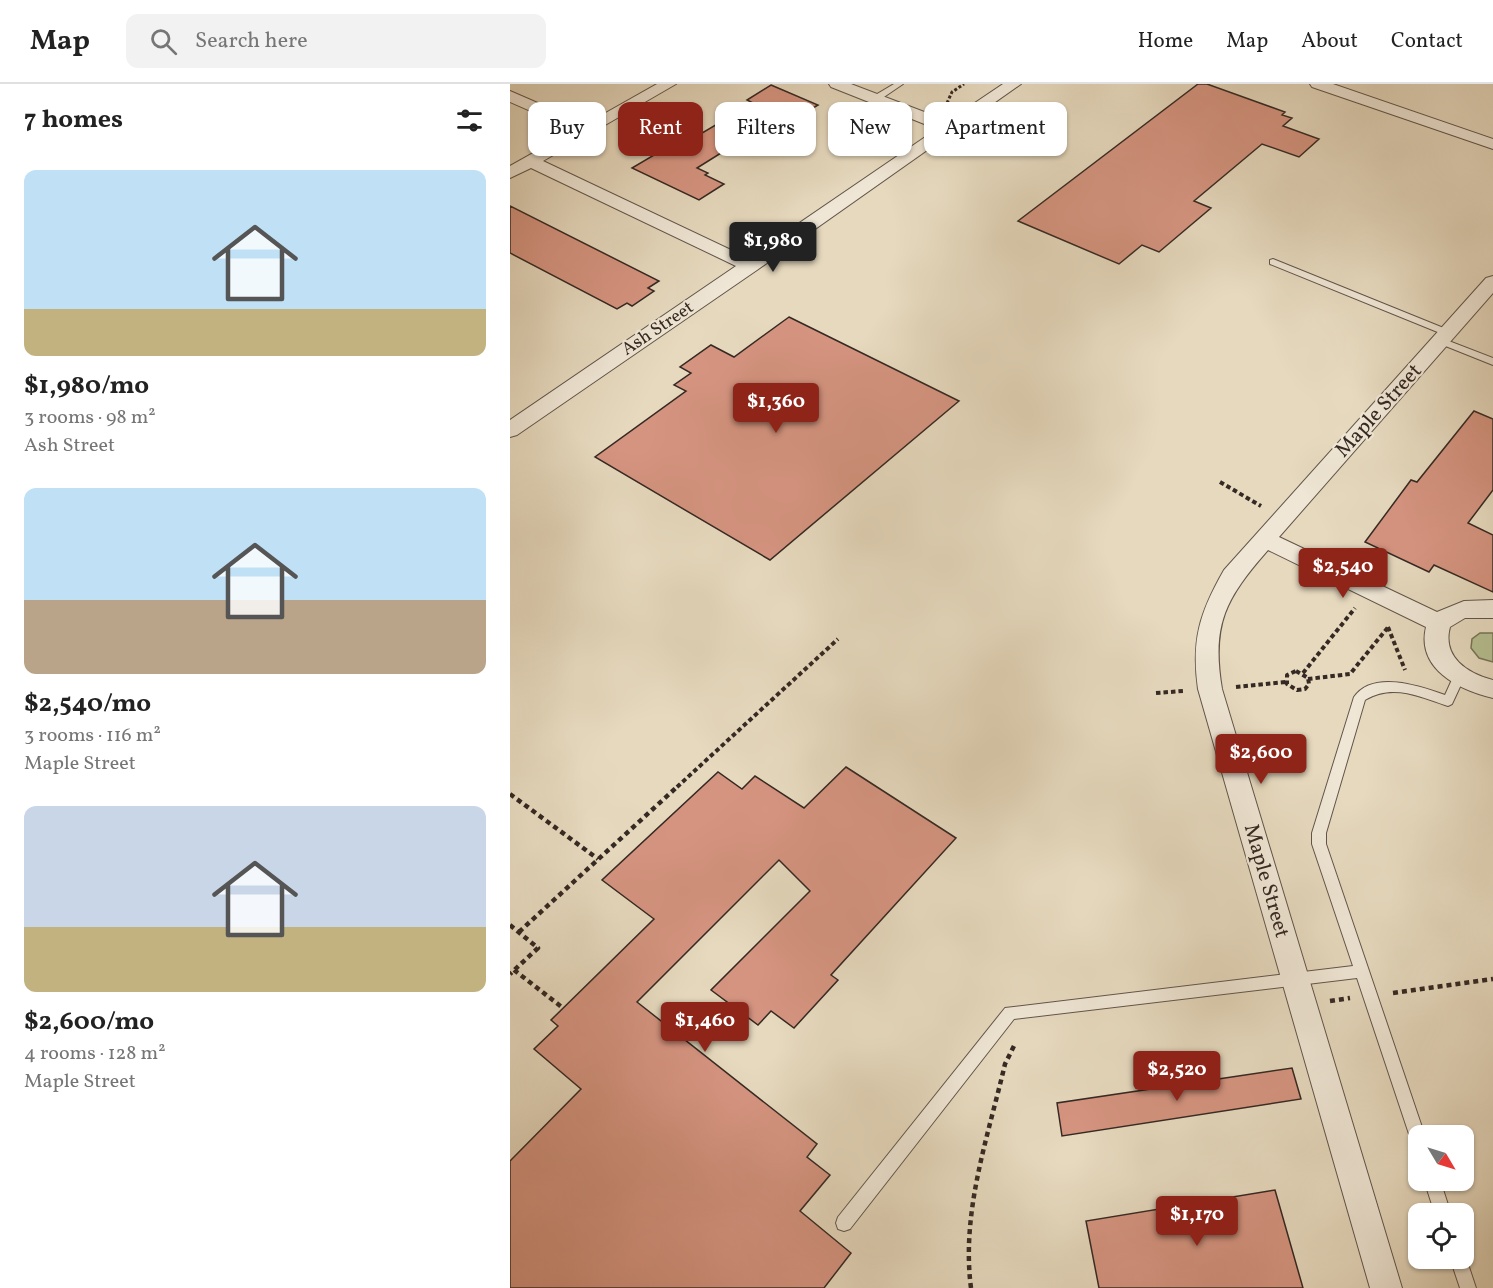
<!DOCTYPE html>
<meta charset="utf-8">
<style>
:root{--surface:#fff;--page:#f2f2f2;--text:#222;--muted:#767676;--line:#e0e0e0;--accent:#8f2418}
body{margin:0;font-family:Vollkorn,serif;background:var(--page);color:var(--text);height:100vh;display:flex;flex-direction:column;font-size:22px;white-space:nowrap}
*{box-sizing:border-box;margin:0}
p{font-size:20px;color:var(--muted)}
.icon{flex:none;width:33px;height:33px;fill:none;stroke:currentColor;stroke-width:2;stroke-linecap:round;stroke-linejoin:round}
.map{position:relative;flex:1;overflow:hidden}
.side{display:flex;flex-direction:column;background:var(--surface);width:510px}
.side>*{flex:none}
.guide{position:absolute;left:18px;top:18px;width:570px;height:54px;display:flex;gap:12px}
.needle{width:39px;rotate:128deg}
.fabs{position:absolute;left:898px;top:1041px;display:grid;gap:12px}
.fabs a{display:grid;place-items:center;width:66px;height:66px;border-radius:12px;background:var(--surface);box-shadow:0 2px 4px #0004;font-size:30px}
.price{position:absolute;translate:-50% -51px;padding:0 14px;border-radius:6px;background:var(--accent);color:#fff;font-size:20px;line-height:39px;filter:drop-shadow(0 2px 3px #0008)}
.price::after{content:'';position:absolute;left:50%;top:36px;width:18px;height:14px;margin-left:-9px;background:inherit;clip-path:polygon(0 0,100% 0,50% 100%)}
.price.active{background:#222;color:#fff}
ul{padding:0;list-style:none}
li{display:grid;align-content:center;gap:12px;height:318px;padding:0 24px}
li span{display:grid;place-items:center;height:186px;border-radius:12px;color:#555}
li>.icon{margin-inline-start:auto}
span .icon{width:108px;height:108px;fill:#fffc;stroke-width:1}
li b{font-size:26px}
h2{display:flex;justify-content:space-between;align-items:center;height:72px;padding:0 24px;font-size:26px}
.pill{padding:0 21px;border-radius:12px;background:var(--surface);box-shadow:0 2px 4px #0004;font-size:21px;line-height:54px}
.pill.active{background:var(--accent);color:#fff}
header{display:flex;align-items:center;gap:36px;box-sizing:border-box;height:84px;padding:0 30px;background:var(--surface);border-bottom:2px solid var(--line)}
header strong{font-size:28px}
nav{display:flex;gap:33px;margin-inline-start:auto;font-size:21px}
.search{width:420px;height:54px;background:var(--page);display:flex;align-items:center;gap:15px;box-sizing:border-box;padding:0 21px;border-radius:12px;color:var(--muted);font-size:22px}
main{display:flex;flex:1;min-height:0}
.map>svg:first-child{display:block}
.green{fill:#b6bf91;stroke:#76745a;stroke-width:1.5}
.building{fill:#d59480;stroke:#352923;stroke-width:1.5}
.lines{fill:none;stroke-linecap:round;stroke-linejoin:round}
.lane-casing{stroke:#61554a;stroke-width:2}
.street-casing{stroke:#61554a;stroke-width:2}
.path-far2{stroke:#352923;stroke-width:3;stroke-dasharray:3 2;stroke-linecap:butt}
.path-far1{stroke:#352923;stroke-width:4;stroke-dasharray:4.5 3;stroke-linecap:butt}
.path{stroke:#352923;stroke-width:4.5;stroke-dasharray:5 4;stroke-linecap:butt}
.lane{fill:#efe6d5;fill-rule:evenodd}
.street{fill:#efe6d5;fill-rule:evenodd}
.labels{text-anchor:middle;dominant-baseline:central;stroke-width:4.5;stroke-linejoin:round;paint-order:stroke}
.far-street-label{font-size:18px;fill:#352923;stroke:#efe6d5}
.street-label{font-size:21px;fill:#352923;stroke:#efe6d5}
</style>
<header>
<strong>Map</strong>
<div class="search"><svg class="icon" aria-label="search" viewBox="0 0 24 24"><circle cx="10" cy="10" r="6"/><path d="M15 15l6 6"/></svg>Search here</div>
<nav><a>Home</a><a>Map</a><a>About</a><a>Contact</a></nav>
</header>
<main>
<section class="side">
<h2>7 homes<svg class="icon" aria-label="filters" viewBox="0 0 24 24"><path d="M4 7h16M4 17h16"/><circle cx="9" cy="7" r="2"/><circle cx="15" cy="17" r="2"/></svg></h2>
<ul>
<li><span style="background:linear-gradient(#bfe0f5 75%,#c2b280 0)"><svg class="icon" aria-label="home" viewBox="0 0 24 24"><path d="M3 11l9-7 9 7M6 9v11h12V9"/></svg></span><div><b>$1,980/mo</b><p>3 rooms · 98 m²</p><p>Ash Street</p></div></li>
<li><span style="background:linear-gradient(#bfe0f5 60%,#b9a48a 0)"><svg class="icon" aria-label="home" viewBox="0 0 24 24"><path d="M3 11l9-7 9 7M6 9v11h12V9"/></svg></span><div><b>$2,540/mo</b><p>3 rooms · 116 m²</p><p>Maple Street</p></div></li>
<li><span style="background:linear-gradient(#c9d6e8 65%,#c2b280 0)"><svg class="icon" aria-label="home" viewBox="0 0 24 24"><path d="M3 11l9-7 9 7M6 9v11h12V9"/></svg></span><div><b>$2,600/mo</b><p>4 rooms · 128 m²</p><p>Maple Street</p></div></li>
</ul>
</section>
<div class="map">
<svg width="983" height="1204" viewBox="0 0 983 1204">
<rect width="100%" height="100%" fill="#e6d9be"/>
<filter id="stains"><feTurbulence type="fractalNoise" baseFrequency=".00333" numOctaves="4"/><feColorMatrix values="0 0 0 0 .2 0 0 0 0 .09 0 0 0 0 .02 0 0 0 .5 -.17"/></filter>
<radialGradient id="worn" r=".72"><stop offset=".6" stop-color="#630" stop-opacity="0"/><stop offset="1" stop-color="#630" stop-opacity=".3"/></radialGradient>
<path class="green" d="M 970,549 L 983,549 L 983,578 L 969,574 L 961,564 L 962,555 Z"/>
<path class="building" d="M 688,0 L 697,0 L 775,28 L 772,31 L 782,34 L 773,42 L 809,55 L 789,73 L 752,60 L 684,117 L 701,124 L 649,168 L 632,161 L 609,180 L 508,137 Z
M 261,1 L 308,21 L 283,36 L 272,31 L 187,84 L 198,89 L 195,91 L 214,100 L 189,116 L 122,84 L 149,68 L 155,71 L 243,19 L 237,16 Z
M 0,122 L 149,197 L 138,204 L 144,207 L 122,222 L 117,219 L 107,225 L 0,169 Z
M 279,233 L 449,317 L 260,476 L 85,373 L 176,307 L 164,301 L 181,289 L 170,283 L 201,261 L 224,273 Z
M 964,327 L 983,335 L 983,406 L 958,439 L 983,451 L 983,508 L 924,481 L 919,488 L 855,458 L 901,396 L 907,398 Z
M 336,683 L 446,754 L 321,891 L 328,896 L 284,944 L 261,927 L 248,941 L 201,906 L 300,807 L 269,776 L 127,918 L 307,1060 L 297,1073 L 320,1091 L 290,1127 L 341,1169 L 314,1204 L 0,1204 L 0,1077 L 71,1005 L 24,965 L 48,942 L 41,936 L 144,835 L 92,796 L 208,688 L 232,705 L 245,692 L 294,724 Z
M 782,984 L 791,1015 L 552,1052 L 547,1019 Z
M 765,1106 L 793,1204 L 589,1204 L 576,1137 Z"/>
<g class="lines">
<defs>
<path id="lane" d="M 384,0 L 393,0 L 368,17 L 362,17 L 362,13 Z
M 763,175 L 941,247 L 943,249 L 938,252 L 935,251 L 760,180 L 760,176 Z
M 931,254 L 983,274 L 983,281 L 928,259 L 928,255 Z
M 949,587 L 953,589 L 955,592 L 942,620 L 938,622 C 910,613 883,599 855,616 L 816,749 L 816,760 L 915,1052 L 909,1052 L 909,1063 L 904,1061 L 901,1056 L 847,894 L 504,935 L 340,1145 L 334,1147 L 328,1145 L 326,1139 L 328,1133 L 495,924 L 843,882 L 802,760 L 802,749 L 844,613 C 863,586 910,602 935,611 L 945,589 Z
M 914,1096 L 930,1096 L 941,1130 L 925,1130 Z
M 954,1169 L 956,1174 L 966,1204 L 950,1204 L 940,1174 L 954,1174 Z"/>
<path id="street" d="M 147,0 L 166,0 L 33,77 L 238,174 L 427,45 L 321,3 L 319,0 L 341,0 L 438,37 L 493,0 L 511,0 L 247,186 L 7,351 L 0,353 L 0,336 L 226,182 L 21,84 L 0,94 L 0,82 L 64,46 L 0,18 L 0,7 L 76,40 Z
M 800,0 L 823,0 L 983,55 L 983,65 L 802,3 Z
M 983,192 L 983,209 L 769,453 L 927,528 L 954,517 L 983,516 L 983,534 L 955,534 L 940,543 C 932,573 957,589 983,596 L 983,614 C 949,606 906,585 916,543 L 758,466 C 716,514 701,540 712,605 L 892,1204 L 860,1204 L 688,605 C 681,556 690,528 714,486 L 976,194 Z"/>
</defs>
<use href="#lane" class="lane-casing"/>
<use href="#street" class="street-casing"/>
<path class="path-far2" d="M 437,19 L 442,8 L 454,0"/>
<path class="path-far1" d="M 710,398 L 751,422
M 878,543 L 895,586
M 786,587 L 798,594 L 799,600 L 795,605 L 787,606 L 777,600 L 777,591 Z
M 793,589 L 845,524
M 798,595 L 840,590 L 879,542
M 726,603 L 776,598
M 646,609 L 673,607
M 167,703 L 328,555"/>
<path class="path" d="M 0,710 L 88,775
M 0,841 L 28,864 L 0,890
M 9,848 L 168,702
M 4,886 L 53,924
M 883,909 L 983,895
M 820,917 L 840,914
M 461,1204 C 451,1128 478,1053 495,980 L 504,962"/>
<use href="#lane" class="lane"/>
<use href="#street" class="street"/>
</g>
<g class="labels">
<g class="far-street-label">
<text transform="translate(148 245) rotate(-34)">Ash Street</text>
</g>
<g class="street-label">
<text transform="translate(869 327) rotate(-48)">Maple Street</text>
<text transform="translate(756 797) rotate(74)">Maple Street</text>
</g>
</g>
<rect width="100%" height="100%" filter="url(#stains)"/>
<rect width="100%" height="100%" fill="url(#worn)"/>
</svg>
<div class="fabs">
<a><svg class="needle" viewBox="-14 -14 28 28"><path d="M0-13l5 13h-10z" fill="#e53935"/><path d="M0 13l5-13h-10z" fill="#767676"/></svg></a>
<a><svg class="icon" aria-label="locate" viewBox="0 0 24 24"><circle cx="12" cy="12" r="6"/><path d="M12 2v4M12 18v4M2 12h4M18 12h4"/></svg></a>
</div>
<b class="price active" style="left:263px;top:189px">$1,980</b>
<b class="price" style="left:266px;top:350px">$1,360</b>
<b class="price" style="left:833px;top:515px">$2,540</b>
<b class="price" style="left:751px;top:701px">$2,600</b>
<b class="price" style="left:195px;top:969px">$1,460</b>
<b class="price" style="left:667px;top:1018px">$2,520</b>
<b class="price" style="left:687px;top:1163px">$1,170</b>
<div class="guide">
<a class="pill">Buy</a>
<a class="pill active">Rent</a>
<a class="pill">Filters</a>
<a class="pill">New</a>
<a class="pill">Apartment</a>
</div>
</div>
</main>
